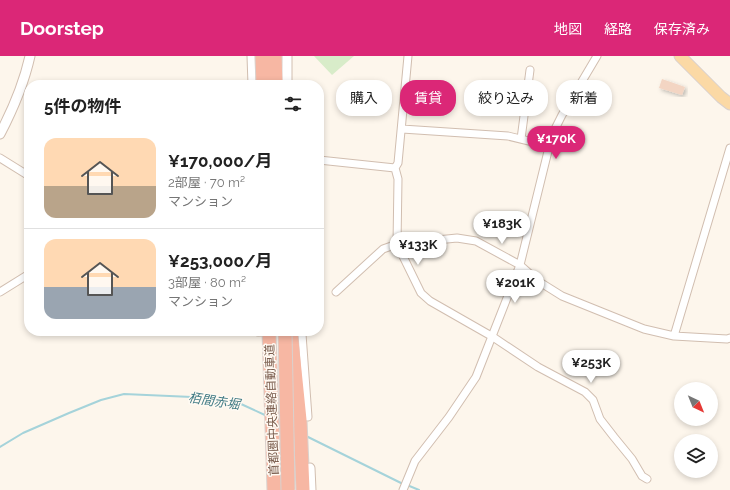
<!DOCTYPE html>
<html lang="ja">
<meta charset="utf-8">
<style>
:root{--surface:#fff;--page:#f6f6f6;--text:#222;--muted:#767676;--line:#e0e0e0;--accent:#db2777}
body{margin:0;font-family:Raleway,"Noto Sans JP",sans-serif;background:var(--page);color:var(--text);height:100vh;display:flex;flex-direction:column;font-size:15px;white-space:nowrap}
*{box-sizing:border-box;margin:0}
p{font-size:13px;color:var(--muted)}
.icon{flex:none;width:22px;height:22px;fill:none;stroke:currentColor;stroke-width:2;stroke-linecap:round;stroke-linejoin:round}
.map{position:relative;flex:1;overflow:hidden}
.drawer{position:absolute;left:24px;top:24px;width:300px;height:256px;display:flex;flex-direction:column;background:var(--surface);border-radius:16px;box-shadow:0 2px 6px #0003}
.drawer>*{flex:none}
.hud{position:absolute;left:336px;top:24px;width:334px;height:36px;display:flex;gap:8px}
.needle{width:26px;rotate:137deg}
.controls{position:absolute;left:674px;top:326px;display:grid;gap:8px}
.controls a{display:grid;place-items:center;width:44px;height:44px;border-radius:50%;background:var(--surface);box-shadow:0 2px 6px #0003;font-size:20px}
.price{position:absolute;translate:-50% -34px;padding:0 9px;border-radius:14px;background:#fff;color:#222;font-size:13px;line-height:26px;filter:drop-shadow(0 1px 2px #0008)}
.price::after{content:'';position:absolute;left:50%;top:24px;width:12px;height:9px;margin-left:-6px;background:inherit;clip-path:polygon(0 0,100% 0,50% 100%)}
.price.current{background:var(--accent);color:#fff}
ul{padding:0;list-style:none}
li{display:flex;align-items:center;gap:12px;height:100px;padding:0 20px}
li+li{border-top:1px solid var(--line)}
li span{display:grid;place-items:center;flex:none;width:112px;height:80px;border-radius:12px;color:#555}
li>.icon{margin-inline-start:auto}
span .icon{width:48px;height:48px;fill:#fffc;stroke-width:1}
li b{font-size:17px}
h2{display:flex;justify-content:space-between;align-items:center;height:48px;padding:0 20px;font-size:17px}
.pill{padding:0 14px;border-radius:16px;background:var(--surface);box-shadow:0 2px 6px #0003;font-size:14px;line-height:36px}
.pill.current{background:var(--accent);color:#fff}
header{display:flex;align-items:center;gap:24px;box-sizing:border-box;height:56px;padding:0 20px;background:var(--accent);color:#fff}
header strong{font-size:19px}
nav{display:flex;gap:22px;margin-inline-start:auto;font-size:14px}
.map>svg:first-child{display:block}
.green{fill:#d8ecc9}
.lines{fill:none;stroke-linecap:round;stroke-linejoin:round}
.stream{stroke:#a5d3da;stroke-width:2}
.building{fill:#f3d5c3;filter:url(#shadow)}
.minor-casing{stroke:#d1beb0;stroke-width:9}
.tertiary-casing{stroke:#d1beb0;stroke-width:11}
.primary-casing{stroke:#dad1cd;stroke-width:13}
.motorway-casing{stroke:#dad1cd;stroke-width:15}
.minor{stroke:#fff;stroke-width:7}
.tertiary{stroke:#fff;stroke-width:9}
.primary{stroke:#fbd9a5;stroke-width:11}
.motorway{stroke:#f7b7a3;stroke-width:13}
.motorway-bridge-casing{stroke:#dad1cd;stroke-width:15;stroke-linecap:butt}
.motorway-bridge{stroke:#f7b7a3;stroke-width:13}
.labels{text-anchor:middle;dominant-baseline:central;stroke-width:3;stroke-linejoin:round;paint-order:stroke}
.street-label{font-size:12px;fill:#7a5c4d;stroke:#fffaf3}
.water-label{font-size:13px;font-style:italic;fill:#437c86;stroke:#fffaf3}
</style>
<header>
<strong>Doorstep</strong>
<nav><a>地図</a><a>経路</a><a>保存済み</a></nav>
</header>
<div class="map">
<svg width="730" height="434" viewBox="0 0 730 434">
<defs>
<filter id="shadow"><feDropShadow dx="2" dy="2" stdDeviation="2" flood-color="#0004"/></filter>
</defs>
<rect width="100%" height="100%" fill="#fdf6ec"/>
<path class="green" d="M 314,0 L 354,0 L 332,19 Z"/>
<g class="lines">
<path class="stream" d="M 306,380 L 403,428
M 0,391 L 23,377 L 69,357 L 101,344 L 124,338 L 192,341 L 229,345 L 241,348 L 267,360
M 407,429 L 419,434"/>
</g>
<path class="building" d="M 662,23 L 685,31 L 682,39 L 659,32 Z"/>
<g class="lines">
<defs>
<path id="minor" d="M 251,0 L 252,29
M 402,73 L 508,80 L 549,90
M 521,83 L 530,14
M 0,102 L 29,120
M 319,104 L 395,112
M 395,112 L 398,123 L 397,188 L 421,237 L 430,245 L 493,281 L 538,311 L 585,336 L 593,344 L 600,363 L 614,381 L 632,403 L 642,420 L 647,423
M 395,112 L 398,107 L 408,0
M 0,236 L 29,218
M 336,236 L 383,193 L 397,188 L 457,182 L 476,185 L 520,209 L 538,225 L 562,240 L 644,273 L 674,280 L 727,283 L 730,282
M 258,275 L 258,276 L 287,275
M 300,275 L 302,278 L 308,361
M 674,280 L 730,92
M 403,434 L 415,405 L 449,361 L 476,321 L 520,209 L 552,79 L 562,59 L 597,0"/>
<path id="tertiary" d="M 287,0 L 287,29
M 0,78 C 13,53 24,27 30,0
M 310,412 L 311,434"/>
<path id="primary" d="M 680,0 L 721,41 L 730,48"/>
<path id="motorway" d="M 262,0 L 263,29
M 275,0 L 276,29
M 291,275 L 300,364 L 303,434"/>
</defs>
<use href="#minor" class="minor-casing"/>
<use href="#tertiary" class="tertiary-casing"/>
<use href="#primary" class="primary-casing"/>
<use href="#motorway" class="motorway-casing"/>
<use href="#minor" class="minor"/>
<use href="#tertiary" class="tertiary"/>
<use href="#primary" class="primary"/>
<use href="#motorway" class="motorway"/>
<defs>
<path id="motorway-bridge" d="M 269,275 L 274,434
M 285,275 L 288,434"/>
</defs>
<use href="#motorway-bridge" class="motorway-bridge-casing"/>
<use href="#motorway-bridge" class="motorway-bridge"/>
</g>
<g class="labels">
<g class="street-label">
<text transform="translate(272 354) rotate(-92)">首都圏中央連絡自動車道</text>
</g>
<g class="water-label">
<text transform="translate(214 345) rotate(8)">栢間赤堀</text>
</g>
</g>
</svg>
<div class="controls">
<a><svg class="needle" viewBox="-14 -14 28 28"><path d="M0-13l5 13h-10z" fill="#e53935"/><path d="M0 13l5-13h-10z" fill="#767676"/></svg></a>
<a><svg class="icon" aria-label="layers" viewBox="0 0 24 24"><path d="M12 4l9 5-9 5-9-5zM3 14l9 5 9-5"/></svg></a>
</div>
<b class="price current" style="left:556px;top:104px">¥170K</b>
<b class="price" style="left:502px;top:189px">¥183K</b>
<b class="price" style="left:418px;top:210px">¥133K</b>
<b class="price" style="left:515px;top:248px">¥201K</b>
<b class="price" style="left:591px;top:328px">¥253K</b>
<div class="hud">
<a class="pill">購入</a>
<a class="pill current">賃貸</a>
<a class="pill">絞り込み</a>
<a class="pill">新着</a>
</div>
<section class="drawer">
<h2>5件の物件<svg class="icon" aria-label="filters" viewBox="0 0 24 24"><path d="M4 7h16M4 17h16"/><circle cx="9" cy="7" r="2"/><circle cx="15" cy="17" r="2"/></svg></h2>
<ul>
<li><span style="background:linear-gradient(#ffd9b3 60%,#b9a48a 0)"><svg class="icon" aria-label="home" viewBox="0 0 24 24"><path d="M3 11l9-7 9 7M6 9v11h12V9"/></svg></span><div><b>¥170,000/月</b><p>2部屋 · 70 m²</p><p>マンション</p></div></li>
<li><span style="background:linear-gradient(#ffd9b3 60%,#9aa5b1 0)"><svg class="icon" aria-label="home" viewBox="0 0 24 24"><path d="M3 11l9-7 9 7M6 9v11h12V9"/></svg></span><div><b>¥253,000/月</b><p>3部屋 · 80 m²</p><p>マンション</p></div></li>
</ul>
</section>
</div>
